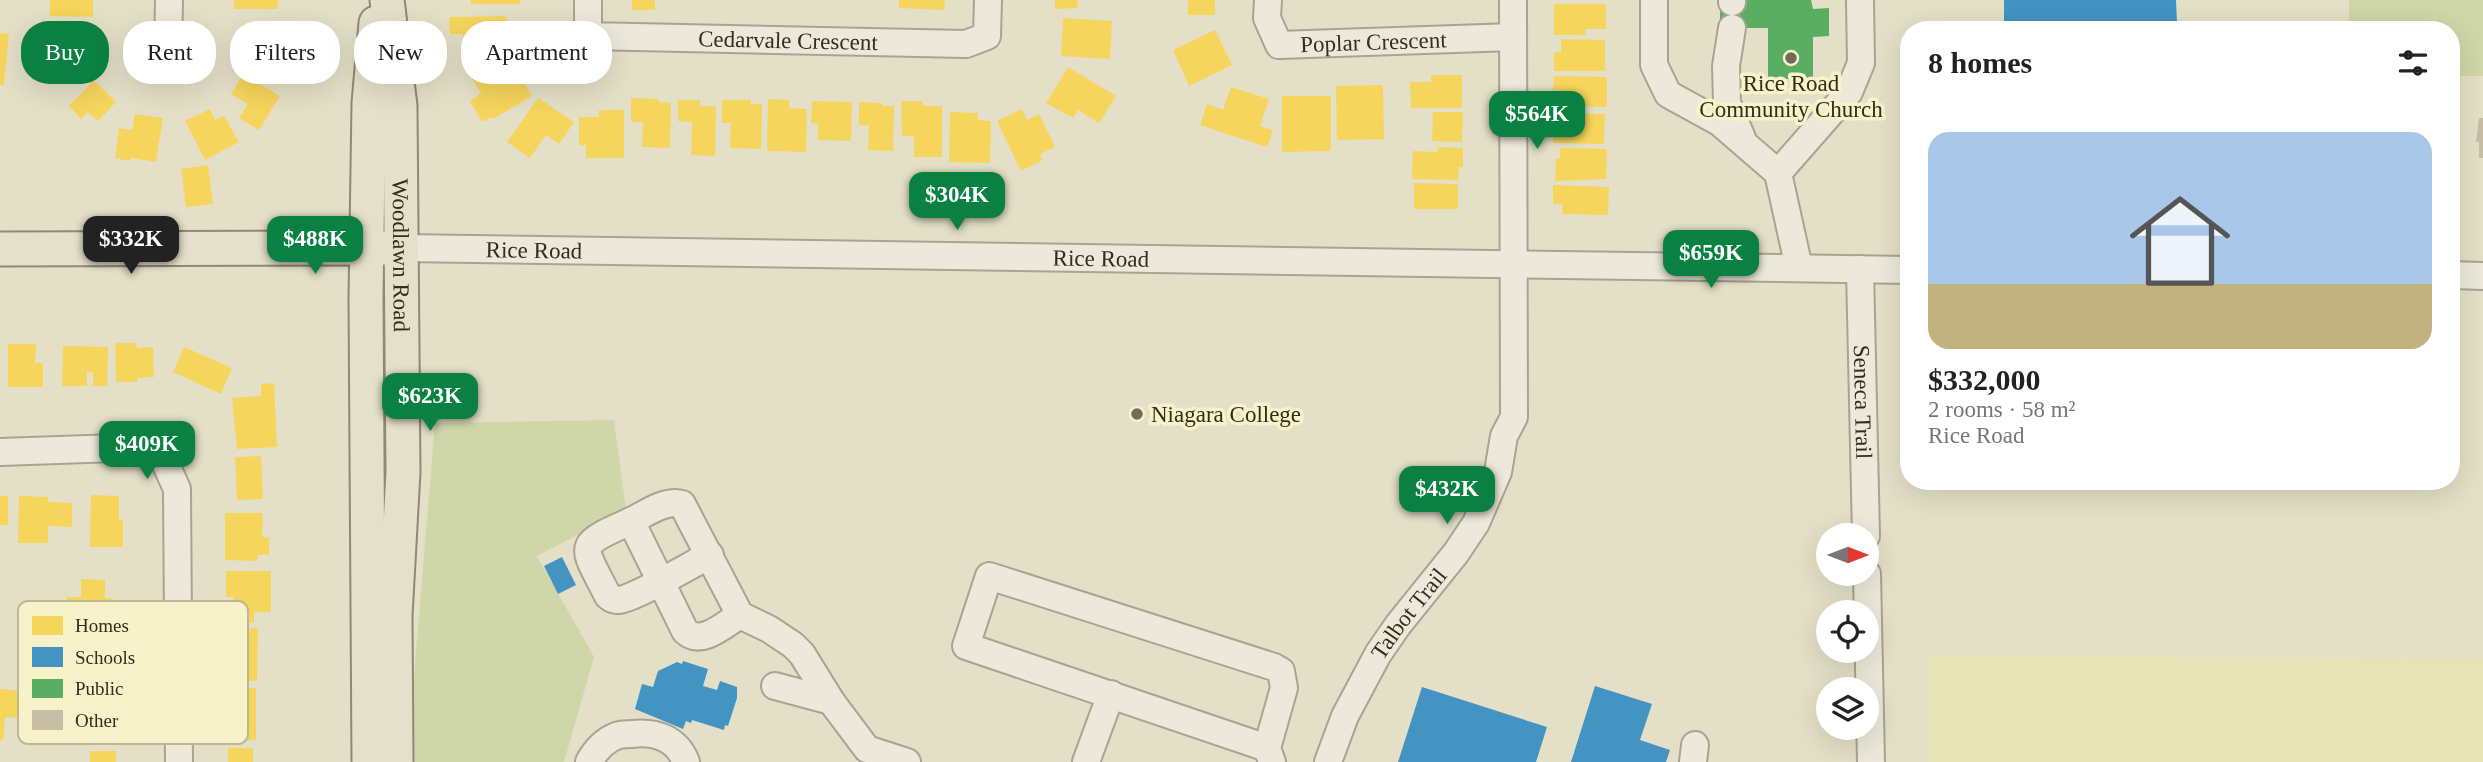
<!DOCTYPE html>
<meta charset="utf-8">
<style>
:root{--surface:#fff;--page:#f6f6f6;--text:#222;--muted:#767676;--accent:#0b8043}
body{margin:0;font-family:"Times New Roman",serif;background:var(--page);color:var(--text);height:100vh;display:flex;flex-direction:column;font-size:26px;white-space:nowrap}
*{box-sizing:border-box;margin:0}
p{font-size:23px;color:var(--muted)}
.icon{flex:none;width:38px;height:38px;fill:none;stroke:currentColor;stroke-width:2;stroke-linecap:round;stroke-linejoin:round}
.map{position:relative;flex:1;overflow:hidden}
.details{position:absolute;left:1900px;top:21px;width:560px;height:469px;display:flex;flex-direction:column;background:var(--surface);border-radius:28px;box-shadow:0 7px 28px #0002}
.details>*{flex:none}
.banner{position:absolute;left:21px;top:21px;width:665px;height:63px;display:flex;gap:14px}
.needle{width:46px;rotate:90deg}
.controls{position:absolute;left:1816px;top:523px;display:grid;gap:14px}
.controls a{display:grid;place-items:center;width:63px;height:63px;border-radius:50%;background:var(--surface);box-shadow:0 7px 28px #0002;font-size:35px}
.price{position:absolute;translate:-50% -60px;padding:0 16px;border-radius:14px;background:var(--accent);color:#fff;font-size:23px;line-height:46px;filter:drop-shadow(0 2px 4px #0008)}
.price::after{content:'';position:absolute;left:50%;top:42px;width:21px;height:16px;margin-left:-10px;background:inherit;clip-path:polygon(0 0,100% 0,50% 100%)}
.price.current{background:#222;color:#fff}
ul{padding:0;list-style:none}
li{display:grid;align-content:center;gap:14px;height:371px;padding:0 28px}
li span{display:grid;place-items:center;height:217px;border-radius:21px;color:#555}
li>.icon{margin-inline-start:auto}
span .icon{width:126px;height:126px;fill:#fffc;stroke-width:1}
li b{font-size:30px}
h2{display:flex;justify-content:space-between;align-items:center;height:84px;padding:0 28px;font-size:30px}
.chip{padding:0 24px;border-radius:28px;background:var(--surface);box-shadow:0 7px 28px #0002;font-size:24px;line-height:63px}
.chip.current{background:var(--accent);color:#fff}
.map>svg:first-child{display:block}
.farmland{fill:#e6e3b5}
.green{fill:#cfd7a8}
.homes{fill:#f6d55c}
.schools{fill:#4393c3}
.public{fill:#5aae61}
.building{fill:#c8bea8}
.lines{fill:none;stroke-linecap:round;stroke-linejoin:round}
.minor-casing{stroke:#a8a491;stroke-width:30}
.major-casing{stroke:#8e8978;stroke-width:37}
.minor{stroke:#ece9da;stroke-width:26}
.major{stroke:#e4e0ca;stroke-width:33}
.poi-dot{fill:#746b57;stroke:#f8f2ca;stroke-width:2.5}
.labels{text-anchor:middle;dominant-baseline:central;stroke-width:7;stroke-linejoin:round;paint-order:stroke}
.street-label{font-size:23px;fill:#372c1a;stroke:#f8f2ca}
.poi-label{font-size:23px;fill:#372c1a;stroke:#f8f2ca}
.key{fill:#f8f2ca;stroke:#beb795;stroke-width:2}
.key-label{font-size:19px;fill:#372c1a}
</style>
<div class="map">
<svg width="2483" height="762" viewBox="0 0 2483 762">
<rect width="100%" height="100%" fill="#e4e0c7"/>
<path class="farmland" d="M 1929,655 L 2483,659 L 2483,762 L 1928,762 Z"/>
<path class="green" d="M 2349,0 L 2483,0 L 2483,76 L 2452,76 L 2452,30 L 2349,30 Z
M 614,420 L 626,510 L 537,556 L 594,657 L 564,762 L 407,762 L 435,423 Z"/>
<path class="homes" d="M 50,0 L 93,0 L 93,17 L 50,16 Z
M 234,0 L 278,0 L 277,9 L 234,9 Z
M 471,0 L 520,0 L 520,4 L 471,4 Z
M 632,0 L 655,0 L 655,10 L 632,10 Z
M 899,0 L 945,0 L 944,10 L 899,8 Z
M 1055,0 L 1077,0 L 1078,8 L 1055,9 Z
M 1188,0 L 1215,0 L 1215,15 L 1188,15 Z
M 1554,4 L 1606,4 L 1606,29 L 1585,29 L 1585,35 L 1554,35 Z
M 507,16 L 508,37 L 490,37 L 490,53 L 464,53 L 463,34 L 450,34 L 449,17 Z
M 1063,18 L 1112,21 L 1110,59 L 1061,56 Z
M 264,29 L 293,33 L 285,71 L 241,64 L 246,38 L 262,41 Z
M 1215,30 L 1232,65 L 1189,86 L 1173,50 Z
M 0,33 L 9,34 L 4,85 L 0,85 Z
M 1561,39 L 1605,40 L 1605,71 L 1554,71 L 1554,52 L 1561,52 Z
M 87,44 L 92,69 L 69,73 L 64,47 Z
M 495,65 L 505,82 L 519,74 L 532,96 L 493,119 L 492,117 L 482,122 L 470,101 L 481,93 L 472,79 Z
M 1068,67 L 1116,96 L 1099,123 L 1078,110 L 1073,118 L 1046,103 Z
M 243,74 L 280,96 L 259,130 L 239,118 L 248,104 L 231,94 Z
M 1431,75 L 1462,75 L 1462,108 L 1411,108 L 1410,82 L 1431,82 Z
M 1554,76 L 1607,77 L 1607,107 L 1561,106 L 1561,90 L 1553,90 Z
M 94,80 L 116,102 L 98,121 L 88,112 L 81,119 L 69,106 Z
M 1383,85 L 1384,139 L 1337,140 L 1336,86 Z
M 1231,87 L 1269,99 L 1260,126 L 1273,130 L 1267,147 L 1200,125 L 1207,104 L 1223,110 Z
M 1282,96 L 1331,96 L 1331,151 L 1282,152 Z
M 538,98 L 574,122 L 559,144 L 546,135 L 530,158 L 507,142 Z
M 631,98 L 659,99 L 659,102 L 671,103 L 670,148 L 642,147 L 643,122 L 631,122 Z
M 768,99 L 789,100 L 789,108 L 807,109 L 806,152 L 767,151 Z
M 678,100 L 700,100 L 700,106 L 716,106 L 715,156 L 691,155 L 692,122 L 678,121 Z
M 722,100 L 751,100 L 751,104 L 762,104 L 761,149 L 730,148 L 731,123 L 722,123 Z
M 812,101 L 852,102 L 851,141 L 818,140 L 818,124 L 811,123 Z
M 901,101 L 923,101 L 923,106 L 942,106 L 942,157 L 914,157 L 914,136 L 902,136 Z
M 859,102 L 882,103 L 882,106 L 894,106 L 893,151 L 868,150 L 869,125 L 859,125 Z
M 210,109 L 215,120 L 224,116 L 239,142 L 205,160 L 185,121 Z
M 1022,109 L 1027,120 L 1039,114 L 1055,147 L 1040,154 L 1043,160 L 1021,171 L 997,121 Z
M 599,110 L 624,110 L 624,158 L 586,158 L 586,145 L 579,145 L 579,117 L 599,117 Z
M 950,112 L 978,113 L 978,120 L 991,121 L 990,163 L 949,162 Z
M 1433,112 L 1463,112 L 1462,142 L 1432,141 Z
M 1563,113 L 1605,114 L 1604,144 L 1553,143 L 1554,122 L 1563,122 Z
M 135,114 L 163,118 L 156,162 L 131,158 L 130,161 L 115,158 L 119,128 L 132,130 Z
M 1438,147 L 1463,148 L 1463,167 L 1459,167 L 1458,180 L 1412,179 L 1413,151 L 1437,152 Z
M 1560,148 L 1607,149 L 1606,179 L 1555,181 L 1556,159 L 1560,159 Z
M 208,165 L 213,204 L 186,207 L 181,169 Z
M 1414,183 L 1458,184 L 1458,209 L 1414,209 Z
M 1553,185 L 1609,187 L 1608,215 L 1562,214 L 1563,204 L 1553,204 Z
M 115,343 L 136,343 L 137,348 L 153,347 L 154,377 L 137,378 L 137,382 L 116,382 Z
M 8,344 L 36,344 L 35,363 L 43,363 L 43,387 L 8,387 Z
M 63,346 L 108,347 L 107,386 L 93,386 L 93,372 L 87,372 L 87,386 L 62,386 Z
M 184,347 L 232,368 L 221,394 L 173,372 Z
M 274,383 L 277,447 L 237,449 L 232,398 L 261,396 L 261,384 Z
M 261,456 L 263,499 L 237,500 L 235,457 Z
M 91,495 L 119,496 L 119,520 L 123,520 L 123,547 L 90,547 Z
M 0,496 L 8,496 L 8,525 L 0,525 Z
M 19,496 L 48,497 L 48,502 L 72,503 L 72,527 L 48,526 L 48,543 L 18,543 Z
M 225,513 L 263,513 L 262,537 L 269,537 L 269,555 L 258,555 L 257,561 L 225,560 Z
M 226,571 L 271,571 L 271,612 L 254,612 L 254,623 L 233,623 L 233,597 L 226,597 Z
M 81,579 L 105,580 L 105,598 L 113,598 L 113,623 L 66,622 L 67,597 L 81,597 Z
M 229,628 L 258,628 L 257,681 L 228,680 Z
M 228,688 L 256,688 L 256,740 L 228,740 Z
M 0,689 L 23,691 L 21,718 L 5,717 L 3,741 L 0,740 Z
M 228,748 L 253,748 L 253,762 L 228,762 Z
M 90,751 L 116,751 L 116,762 L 90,762 Z"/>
<path class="schools" d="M 2004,0 L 2176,0 L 2177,23 L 2217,23 L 2217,30 L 1992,30 L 1992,22 L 2004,22 Z
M 562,557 L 576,585 L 558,594 L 544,566 Z
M 683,661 L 708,669 L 703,686 L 717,690 L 720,681 L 737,687 L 737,698 L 728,726 L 725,725 L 724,730 L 692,720 L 691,723 L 686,721 L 683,729 L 635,709 L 642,684 L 653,687 L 658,671 L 677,662 L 682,664 Z
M 1595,686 L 1652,704 L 1640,740 L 1670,750 L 1666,762 L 1571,762 Z
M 1422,687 L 1547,727 L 1536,762 L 1398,762 Z"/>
<path class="public" d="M 1745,0 L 1811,0 L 1813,9 L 1829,8 L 1829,36 L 1813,37 L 1813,79 L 1768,79 L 1768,28 L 1720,28 L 1720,3 Z"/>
<path class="building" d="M 2479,118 L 2483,118 L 2483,158 L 2479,158 L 2479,142 L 2476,142 Z"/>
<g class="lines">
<defs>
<g id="minor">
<path id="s1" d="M 588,0 L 588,36 L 966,44 L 987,36 L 988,0"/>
<path id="s2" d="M 1268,0 L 1267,18 L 1279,45 L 1513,37"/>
<path d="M 1654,0 L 1654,65 L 1668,94 L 1719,122 L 1778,173 L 1799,268"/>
<path d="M 1732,0 L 1732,2"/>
<path d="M 1732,28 L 1726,66 L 1727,103 L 1742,138"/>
<path d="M 168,52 L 169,0"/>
<path d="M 1778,173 L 1849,92 L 1861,63 L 1860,0"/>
<path id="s3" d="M 401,248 L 1909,270"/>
<path id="s4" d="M 1860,269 L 1866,536"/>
<path d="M 2452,275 L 2483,276"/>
<path d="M 0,452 L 145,447 L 162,456 L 177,489 L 179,762"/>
<path d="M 631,521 C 575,546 581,543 608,596 C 612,599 612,600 618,600 C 634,599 692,564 710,555"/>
<path d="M 1867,574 L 1871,762"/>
<path d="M 740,615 C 725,624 701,647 685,631 L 631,521 C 645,514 666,499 682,504 L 740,615 L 769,629 L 793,645 L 802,654 L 831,701 L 867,749 L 907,762"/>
<path d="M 775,686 L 831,701"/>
<path d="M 1267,748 L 966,646 L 989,576 L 1274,667 L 1281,671 L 1284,688 L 1267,748 L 1272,762"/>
<path d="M 589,762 C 595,751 604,741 616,736 C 621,734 627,734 632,734 C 656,731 677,739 686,762"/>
<path d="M 1086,762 L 1111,694"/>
<path id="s5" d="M 1328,762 L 1345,716 L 1378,654 L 1398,625 L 1456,553 L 1476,523 L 1498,472 L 1504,436 L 1514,417 L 1513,0"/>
<path d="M 1693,762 L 1695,745"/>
</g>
<g id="major">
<path id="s6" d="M 387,0 L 400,106 L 403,472 L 395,616 L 396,762"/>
<path d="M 0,249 L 390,248"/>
<path d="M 369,762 L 366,298 L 369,103 L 376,23"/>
</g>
</defs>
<use href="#minor" class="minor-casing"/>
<use href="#major" class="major-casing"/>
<use href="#minor" class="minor"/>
<use href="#major" class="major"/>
</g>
<g class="poi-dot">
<circle cx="1791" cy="58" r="7"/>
<circle cx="1137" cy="414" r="7"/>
</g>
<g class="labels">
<g class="street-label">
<text stroke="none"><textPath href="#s1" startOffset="236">Cedarvale Crescent</textPath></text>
<text stroke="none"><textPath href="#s2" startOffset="142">Poplar Crescent</textPath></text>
<text stroke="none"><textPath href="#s3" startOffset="133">Rice Road</textPath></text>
<text stroke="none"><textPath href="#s6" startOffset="256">Woodlawn Road</textPath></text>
<text stroke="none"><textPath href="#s3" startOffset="700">Rice Road</textPath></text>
<text stroke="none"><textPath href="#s4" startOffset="133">Seneca Trail</textPath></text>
<text stroke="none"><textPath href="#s5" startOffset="170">Talbot Trail</textPath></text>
</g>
<g class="poi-label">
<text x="1791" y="83">Rice Road<tspan x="1791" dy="26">Community Church</tspan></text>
<text x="1151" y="414" text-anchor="start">Niagara College</text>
</g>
</g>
<rect x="18" y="601" width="230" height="143" rx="10" class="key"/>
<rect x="32" y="616" width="31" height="19" fill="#f6d55c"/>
<rect x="32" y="647" width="31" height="20" fill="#4393c3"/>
<rect x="32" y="679" width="31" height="19" fill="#5aae61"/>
<rect x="32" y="710" width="31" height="20" fill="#c8bea8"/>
<g class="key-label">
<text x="75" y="632">Homes</text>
<text x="75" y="664">Schools</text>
<text x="75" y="695">Public</text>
<text x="75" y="727">Other</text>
</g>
</svg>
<div class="controls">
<a><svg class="needle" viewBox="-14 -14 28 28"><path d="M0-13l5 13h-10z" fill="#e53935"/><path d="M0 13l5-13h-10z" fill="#767676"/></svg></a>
<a><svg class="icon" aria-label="locate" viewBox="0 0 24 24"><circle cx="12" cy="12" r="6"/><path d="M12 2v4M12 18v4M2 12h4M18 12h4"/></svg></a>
<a><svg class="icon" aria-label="layers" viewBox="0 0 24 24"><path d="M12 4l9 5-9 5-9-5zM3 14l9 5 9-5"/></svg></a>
</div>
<b class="price" style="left:1537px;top:151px">$564K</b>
<b class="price" style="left:957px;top:232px">$304K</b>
<b class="price current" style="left:131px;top:276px">$332K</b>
<b class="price" style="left:315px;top:276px">$488K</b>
<b class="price" style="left:1711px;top:290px">$659K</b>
<b class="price" style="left:430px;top:433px">$623K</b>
<b class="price" style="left:147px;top:481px">$409K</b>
<b class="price" style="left:1447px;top:526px">$432K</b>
<div class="banner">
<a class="chip current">Buy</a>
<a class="chip">Rent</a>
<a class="chip">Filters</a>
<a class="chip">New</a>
<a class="chip">Apartment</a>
</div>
<section class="details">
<h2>8 homes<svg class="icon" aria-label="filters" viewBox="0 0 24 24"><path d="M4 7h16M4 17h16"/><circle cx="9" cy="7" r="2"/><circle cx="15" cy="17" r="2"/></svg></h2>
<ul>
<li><span style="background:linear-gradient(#a9c7e8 70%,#c2b280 0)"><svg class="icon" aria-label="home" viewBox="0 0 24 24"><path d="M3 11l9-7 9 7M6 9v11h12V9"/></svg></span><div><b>$332,000</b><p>2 rooms · 58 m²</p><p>Rice Road</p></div></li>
</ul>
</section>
</div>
